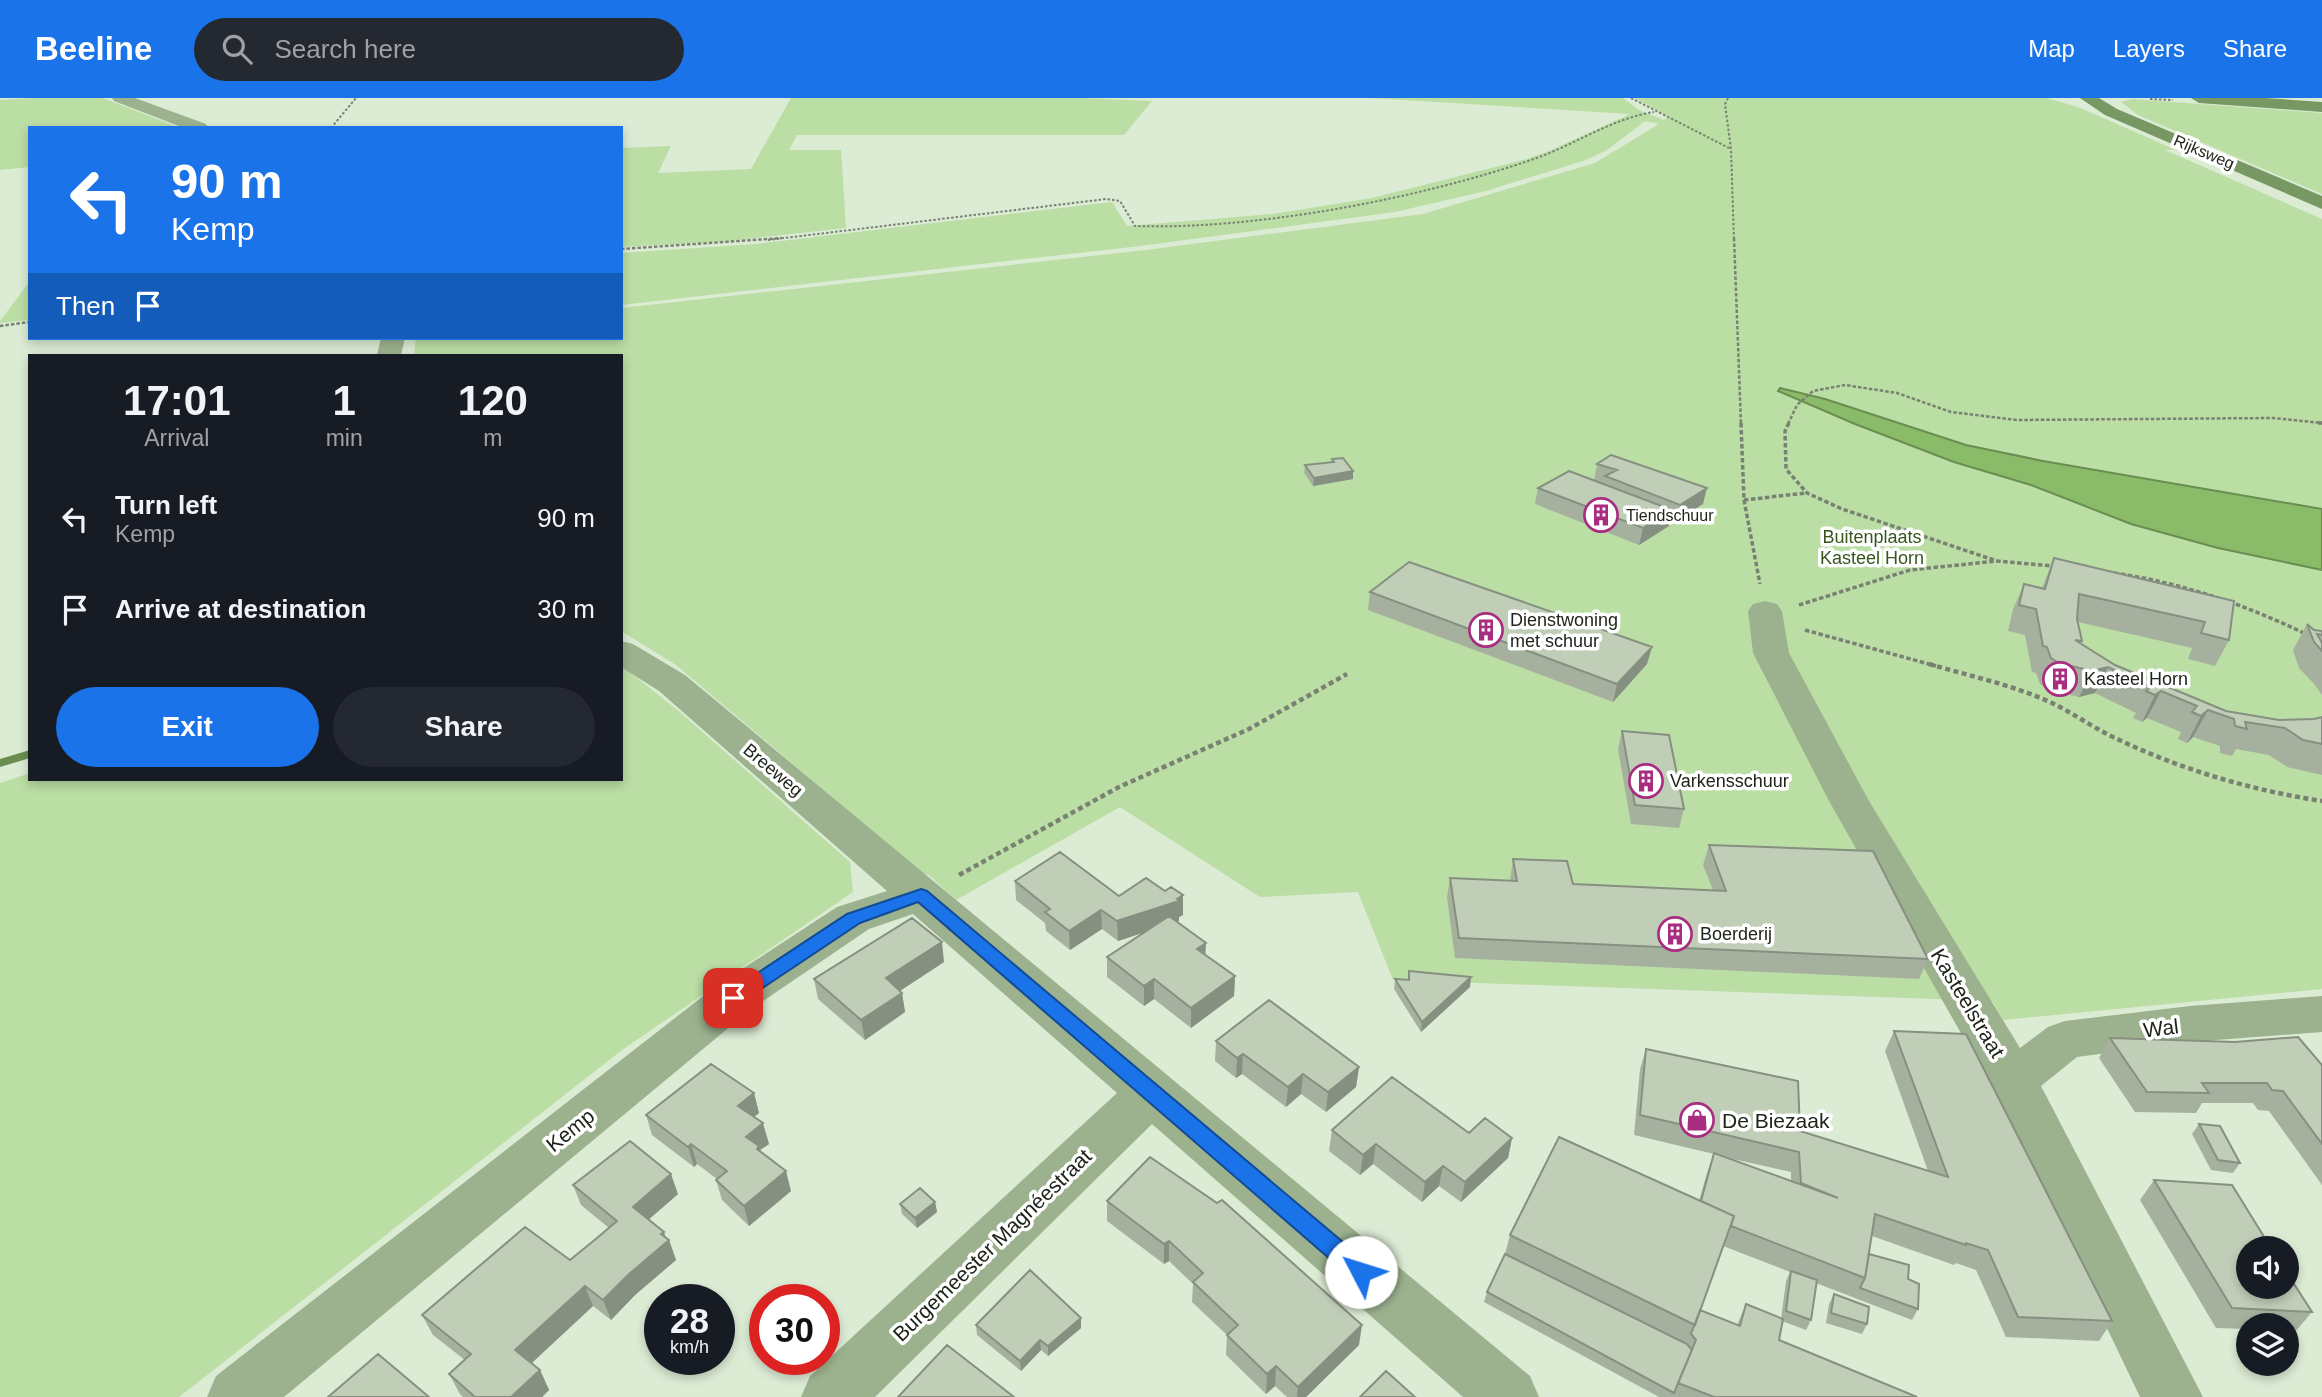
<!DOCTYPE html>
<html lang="en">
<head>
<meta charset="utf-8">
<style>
  :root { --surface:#171b24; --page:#242831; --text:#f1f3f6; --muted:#9ea1a6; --accent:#1a73e8 }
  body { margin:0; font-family:Helvetica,sans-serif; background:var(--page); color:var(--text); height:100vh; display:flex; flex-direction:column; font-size:26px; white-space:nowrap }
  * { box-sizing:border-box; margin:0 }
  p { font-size:23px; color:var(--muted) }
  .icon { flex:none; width:38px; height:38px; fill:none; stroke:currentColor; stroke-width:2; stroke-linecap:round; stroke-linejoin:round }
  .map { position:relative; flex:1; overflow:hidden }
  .sheet { position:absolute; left:28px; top:256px; width:595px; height:427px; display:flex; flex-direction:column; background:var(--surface); border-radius:0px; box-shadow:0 4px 10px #0003 }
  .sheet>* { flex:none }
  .guide { position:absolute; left:28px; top:28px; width:595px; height:214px; border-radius:0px; box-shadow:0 4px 10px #0003; background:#1a73e8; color:#fff; overflow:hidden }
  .controls { position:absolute; left:2236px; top:1138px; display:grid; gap:14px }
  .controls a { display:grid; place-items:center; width:63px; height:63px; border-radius:50%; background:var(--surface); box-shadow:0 4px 10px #0003; font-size:35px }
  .speed { position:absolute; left:644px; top:1186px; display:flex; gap:14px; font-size:35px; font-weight:700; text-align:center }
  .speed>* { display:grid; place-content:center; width:91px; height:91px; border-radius:50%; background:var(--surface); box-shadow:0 4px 10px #0003; line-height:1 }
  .speed small { font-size:18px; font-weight:400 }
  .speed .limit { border:10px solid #d22; background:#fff; color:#111 }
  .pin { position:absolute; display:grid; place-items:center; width:60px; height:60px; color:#fff; margin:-30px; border-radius:14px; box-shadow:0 4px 10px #0006 }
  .me { position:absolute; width:77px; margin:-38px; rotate:310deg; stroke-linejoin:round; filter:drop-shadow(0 0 5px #0008) }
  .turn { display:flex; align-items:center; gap:24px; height:147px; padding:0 28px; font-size:32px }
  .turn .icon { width:91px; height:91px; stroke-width:2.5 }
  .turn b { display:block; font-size:49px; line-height:60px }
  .then { display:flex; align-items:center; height:66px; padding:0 28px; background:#0003; gap:14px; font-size:26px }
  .eta { display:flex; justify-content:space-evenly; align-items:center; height:119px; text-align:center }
  .eta b { font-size:42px; font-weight:800; line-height:49px }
  .action { display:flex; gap:14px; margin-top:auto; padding:14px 28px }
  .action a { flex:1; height:80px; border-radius:42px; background:var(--accent); color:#fff; font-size:28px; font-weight:800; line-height:80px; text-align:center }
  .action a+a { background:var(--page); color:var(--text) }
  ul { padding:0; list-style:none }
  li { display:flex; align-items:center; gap:21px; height:91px; padding:0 28px }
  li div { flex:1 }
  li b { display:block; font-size:26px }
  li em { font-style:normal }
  header { display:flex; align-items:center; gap:42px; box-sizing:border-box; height:98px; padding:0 35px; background:var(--accent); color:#fff }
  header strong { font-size:33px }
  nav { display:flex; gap:38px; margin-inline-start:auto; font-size:24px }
  .search { width:490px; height:63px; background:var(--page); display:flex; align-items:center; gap:18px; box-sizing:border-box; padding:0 24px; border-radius:38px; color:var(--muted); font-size:26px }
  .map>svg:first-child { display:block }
</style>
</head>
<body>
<header>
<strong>Beeline</strong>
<div class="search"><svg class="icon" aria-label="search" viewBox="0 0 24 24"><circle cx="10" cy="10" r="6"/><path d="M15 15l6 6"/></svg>Search here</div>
<nav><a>Map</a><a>Layers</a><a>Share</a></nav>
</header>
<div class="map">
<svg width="2322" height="1299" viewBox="0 0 2322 1299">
  <rect width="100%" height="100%" fill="#dcebd4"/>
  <path fill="#bbdea4" d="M33 0H103L180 30H30V69L0 72V2Z
    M791 0H1083L1152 3 1124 37H797L789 52H841L846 130 728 143 621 149V50L671 48 658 75 751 71Z
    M1371 0H1623L1639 12 1664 22 1669 19 1635 0H2047L2078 9 2176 52H2165L2322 121V891L2003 922 1992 903 1393 882 1358 794 1260 799 1120 709 956 802 928 776 924 777 676 567 621 533V257H414L416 240H621V210L1146 152 1423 116 1595 65 1659 26 1645 23 1607 52 1586 62 1486 93 1395 114 1140 148 621 207V155L756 146 1112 104 1127 128 1273 116 1372 100 1523 62 1549 53 1630 16Z
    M2132 1 2322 15V96L2138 17 2121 4Z
    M30 183V222L0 225V223Z
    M621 567 681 615 850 764 853 794 622 952 179 1299H0V685L30 675V681H621Z"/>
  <path fill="#8abb68" stroke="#6a8e51" stroke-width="2" d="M1780 290 1825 301 1966 347 2043 363 2322 411V472L2218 450 2131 426 2031 387 1954 364 1855 326 1778 293Z"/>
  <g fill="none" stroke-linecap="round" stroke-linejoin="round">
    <path fill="#6a8e51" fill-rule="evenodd" d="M30 652V660L0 669V661Z"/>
    <path stroke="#788172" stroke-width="2" stroke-dasharray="2.5 2" stroke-linecap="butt" d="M1631 0 1731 51
      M1728 0 1725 6 1731 51 1734 142
      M2150 1 2173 2
      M331 30 356 0
      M768 142 1106 101 1120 103 1135 128C1255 132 1417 101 1531 62 1573 48 1610 21 1654 14"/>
    <path stroke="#788172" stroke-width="2.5" stroke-dasharray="3.5 2" stroke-linecap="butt" d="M1734 140 1741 326
      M621 151 782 140
      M0 228 30 224
      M1788 326 1797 307 1813 293 1845 287 1897 295 1951 314 2017 322 2273 320 2322 325"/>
    <path stroke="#788172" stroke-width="3.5" stroke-dasharray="4.5 2.5" stroke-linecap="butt" d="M1741 325 1744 402 1760 486
      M1789 325 1785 333 1786 371 1807 395 1842 411 1997 463
      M2318 325H2322
      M1744 402 1806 395
      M2114 475C2183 485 2246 507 2308 537
      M1799 507 1910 472 1997 463 2053 468
      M1805 532 1936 568"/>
    <path stroke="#788172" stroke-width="4.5" stroke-dasharray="5 3.5" stroke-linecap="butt" d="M1929 566C1970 578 2013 587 2052 605 2073 615 2092 629 2113 639 2179 671 2250 692 2322 703
      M959 777 1119 689 1249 631 1347 576"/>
    <path fill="#9cb28e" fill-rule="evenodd" d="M112 0H135L206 26 208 30H184L114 3Z
      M381 240H405L401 257H377Z
      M1765 503 1777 506 1782 513 1789 555 1869 703 2020 950 2048 929 2065 923 2190 908 2322 898V934L2190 944 2077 959 2041 988 2203 1299H2140L1991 988 1829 703 1753 555 1748 513 1753 506Z
      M621 543 633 546 685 577 1530 1278 1539 1299H1463L1152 1026 875 1299H801L810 1278 1117 995 913 816 869 831 750 912 284 1299H207L216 1278 716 888 837 809 887 793 659 593 621 569Z"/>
    <path fill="#789863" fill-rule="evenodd" d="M2080 0H2099L2117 11 2322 98V111L2105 17Z
      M2191 0H2265L2322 4V14L2199 5Z"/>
  </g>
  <path fill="#a5b19e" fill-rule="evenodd" d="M1611 357 1703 406 1676 423 1670 421 1669 428 1639 447 1535 406 1538 390 1594 382 1597 366Z
    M1332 361 1353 381 1313 388 1304 375 1305 367 1332 364Z
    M2054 460 2234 503 2229 542 2215 568 2188 561 2192 550 2078 524 2082 543 2081 545 2115 567 2226 613 2279 622 2314 621 2322 619V677L2287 669 2269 657 2236 651 2232 658 2220 655V648L2193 639 2187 645 2178 641 2181 634 2147 620 2142 624 2133 620 2136 615 2095 595 2079 599 2047 591 2040 586 2036 575 2032 574 2025 537 2008 533 2013 511 2024 486 2042 490Z
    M1370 494 1647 566 1613 604 1368 512Z
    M2307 526 2314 532 2322 533V597L2315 587 2299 570 2293 552Z
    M1622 633 1684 711 1679 730 1631 726 1618 651Z
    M1709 747 1928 861 1919 881 1455 860 1447 799 1450 780 1510 783 1513 761 1573 786 1713 792 1703 767Z
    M1015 783 1119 798 1165 793 1183 797V817L1179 819V823H1177L1206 857 1235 878 1234 898 1191 930 1154 901 1144 908 1107 879V859L1144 834 1118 843 1102 831 1070 852 1046 833 1045 825 1016 802Z
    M944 864 900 893 902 895 905 914 865 942 818 901 814 881Z
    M1409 873 1470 889 1421 934 1394 891 1395 881 1408 882Z
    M1894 933 2112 1223 2099 1243 2006 1239 1976 1172 1956 1165 1954 1167 1872 1138 1869 1156 1908 1181 1918 1211 1912 1222 1816 1185 1811 1222 1806 1232 1782 1223 1779 1242 1917 1299H1659L1484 1204 1487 1194 1505 1156 1510 1137 1699 1103 1707 1075 1714 1056 1634 1037 1640 971 1646 951 1800 1033 1928 1073 1885 953ZM1724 1059 1791 1074V1083ZM1723 1148 1790 1174 1786 1183 1781 1221 1746 1206 1737 1227 1700 1212Z
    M2110 940 2322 967V1087L2269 1013 2258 1012 2253 1005H2202L2196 1015 2135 1014 2099 960Z
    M1216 943 1359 969 1356 989 1326 1014 1301 996 1286 1009 1242 976 1236 980 1215 963Z
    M754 995 759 1015 754 1019 769 1046 760 1052 761 1053 791 1093 749 1128 722 1102 716 1082 717 1081 697 1066 694 1069 652 1037 646 1017Z
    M2199 1026 2240 1065 2233 1075 2211 1072 2192 1036Z
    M1332 1032 1469 1035 1512 1040 1508 1060 1461 1104 1439 1088 1422 1104 1373 1066 1360 1077 1329 1053Z
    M2154 1082 2312 1214 2295 1234 2287 1233V1227H2249V1231L2216 1230 2140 1102Z
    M573 1087 678 1096 648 1122 665 1139 669 1142 676 1162 635 1197 611 1222 593 1208 532 1265 540 1272 549 1292 542 1299H463L460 1296 449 1276 465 1262 433 1237 422 1217 570 1162 609 1130 581 1107Z
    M1107 1103 1359 1247 1306 1299H1287L1275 1288 1266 1296 1226 1257 1227 1237 1192 1204 1193 1186 1169 1163 1164 1166 1107 1123Z
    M935 1104 937 1114 917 1130 902 1116 900 1106Z
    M1834 1196 1867 1226 1862 1236 1826 1225 1829 1206Z
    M1081 1220V1230L1048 1258 1041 1252 1021 1273 977 1237 976 1227Z"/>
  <path fill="#869081" d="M1353 373V381L1313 388 1314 380Z
    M1707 390 1703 406 1676 423 1680 407Z
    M1672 412 1669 428 1639 447 1643 430Z
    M1652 549 1647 566 1613 604 1617 586Z
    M2108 569 2095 595 2079 599 2092 573Z
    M2161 593 2147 620 2142 624 2155 597Z
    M2208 612 2193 639 2187 645 2201 618Z
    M1183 797V817L1179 819V823L1118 843 1117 823 1177 801Z
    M1101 812 1102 831 1070 852 1069 833Z
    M942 844 944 864 889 900 886 880Z
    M1206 845 1205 864 1197 851Z
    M1235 878 1234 898 1191 930V910Z
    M1471 879 1470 889 1421 934 1422 924Z
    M1154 881V901L1144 908V888Z
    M902 895 905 914 865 942 861 922Z
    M1243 956 1242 976 1236 980 1237 960Z
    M1359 969 1356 989 1326 1014 1328 994Z
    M1303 976 1301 996 1286 1009 1288 989Z
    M754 995 759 1015 743 1028 738 1008Z
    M763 1025 769 1046 760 1052 765 1068 746 1039Z
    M1512 1040 1508 1060 1461 1104 1465 1084Z
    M691 1046 697 1066 694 1069 688 1049Z
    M1376 1046 1373 1066 1360 1077 1363 1057Z
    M1443 1068 1439 1088 1422 1104 1425 1084Z
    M786 1073 791 1093 749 1128 744 1108Z
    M671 1076 678 1096 640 1129 633 1109Z
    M935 1104 937 1114 917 1130 915 1120Z
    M664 1134 667 1144 669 1142 676 1162 635 1197 611 1222 603 1202Z
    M1169 1143V1163L1164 1166V1146Z
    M585 1188 593 1208 525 1271 515 1252Z
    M1081 1220V1230L1048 1258V1248Z
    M1362 1227 1359 1247 1306 1299H1297L1298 1289Z
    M1040 1242 1041 1252 1021 1273 1020 1263Z
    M1276 1268 1275 1288 1266 1296 1267 1276Z
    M540 1272 549 1292 542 1299H511Z"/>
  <path fill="#c0ceb8" stroke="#869081" stroke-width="2" d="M1611 357 1707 390 1680 407 1605 378 1617 372 1597 366Z
    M1343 360 1353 373 1314 380 1305 367 1334 364 1332 361Z
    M1569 373 1672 412 1643 430 1538 390Z
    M2054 460 2234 503 2229 542 2201 535 2205 524 2079 496 2077 521 2082 543 2075 542 2115 567 2226 613 2279 622 2314 621 2322 619V646L2303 642 2285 630 2245 624 2247 631 2235 628 2234 621 2208 612 2201 618 2192 614 2197 608 2161 593 2155 597 2146 593 2151 589 2108 569 2092 573 2059 565 2051 560 2047 549 2043 548 2036 511 2019 507 2024 486 2045 491Z
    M1409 464 1652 549 1617 586 1370 494Z
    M2307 526 2314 532 2322 533V537L2317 536 2322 545V553L2314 544Z
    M1622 633 1669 637 1684 711 1635 707Z
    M1709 747 1873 753 1928 861 1459 840 1450 780 1517 783 1513 761 1567 763 1573 786 1726 793Z
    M1060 754 1119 798 1146 780 1165 793 1171 789 1183 797 1177 801 1179 803 1117 823 1101 812 1069 833 1045 814 1050 811 1015 783Z
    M1169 818 1206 845 1197 851 1235 878 1191 910 1154 881 1144 888 1107 859Z
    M912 820 942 844 886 880 902 895 861 922 814 881Z
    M1409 873 1471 879 1422 924 1395 881 1409 882Z
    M1269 902 1359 969 1328 994 1303 976 1288 989 1243 956 1237 960 1216 943Z
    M1894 933 1966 936 2112 1223 2018 1219 1988 1152 1966 1145V1147L1875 1116 1865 1180 1731 1128 1734 1118 1701 1103 1714 1055 1838 1100 1801 1085 1799 1054 1640 1017 1646 951 1798 983 1800 1033 1948 1079Z
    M2298 939 2322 967V1046L2283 993 2272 992 2267 985H2202L2209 995 2147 994 2110 940 2235 944Z
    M711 966 754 995 738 1008 763 1025 746 1039 759 1048 757 1051 786 1073 744 1108 716 1082 727 1073 691 1046 688 1049 646 1017Z
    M1392 979 1469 1035 1485 1020 1512 1040 1465 1084 1443 1068 1425 1084 1376 1046 1363 1057 1332 1032Z
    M2199 1026 2220 1028 2240 1065 2218 1062Z
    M1559 1039 1734 1118 1695 1227 1510 1137Z
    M630 1043 671 1076 633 1109 664 1134 661 1136 669 1142 628 1177 603 1202 585 1188 515 1252 540 1272 511 1299H475L449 1276 471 1256 422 1217 525 1129 570 1162 597 1140 617 1123 573 1087Z
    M1150 1059 1217 1105 1222 1102 1362 1227 1298 1289 1276 1268 1267 1276 1227 1237 1238 1227 1193 1184 1203 1175 1169 1143 1164 1146 1107 1103Z
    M2154 1082 2232 1087 2271 1150H2249V1188H2287V1175L2312 1214 2232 1210Z
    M920 1090 935 1104 915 1120 900 1106Z
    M1505 1156 1687 1246 1692 1252 1674 1295 1487 1194Z
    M1869 1156 1909 1167 1908 1181 1919 1186 1918 1211 1860 1190 1865 1180Z
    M1030 1172 1081 1220 1048 1248 1040 1242 1020 1263 976 1227Z
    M1791 1173 1817 1182 1811 1222 1786 1213Z
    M1834 1196 1869 1209 1867 1226 1831 1215Z
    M1746 1206 1783 1221 1779 1242 1917 1299H1714L1678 1285 1696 1242 1691 1236 1700 1212 1740 1228Z
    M947 1247 1014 1299H898Z
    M378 1256 429 1299H328Z
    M1386 1273 1415 1299H1360Z"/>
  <path fill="#1a73e8" stroke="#114b97" stroke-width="2" d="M921 791 927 793 1369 1166 1373 1174 1369 1181 1361 1184 1353 1181 918 804 860 825 740 905 733 907 727 905 724 900 727 895 847 816Z"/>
  <defs>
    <g id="building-ring" transform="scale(1.75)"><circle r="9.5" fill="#fff" stroke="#a82c80" stroke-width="1.5"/><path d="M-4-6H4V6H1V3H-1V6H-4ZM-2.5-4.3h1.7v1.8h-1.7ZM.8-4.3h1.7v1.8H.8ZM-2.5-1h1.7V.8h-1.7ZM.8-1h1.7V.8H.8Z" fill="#a82c80"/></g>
    <g id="shop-ring" transform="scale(1.75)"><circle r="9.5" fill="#fff" stroke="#a82c80" stroke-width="1.5"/><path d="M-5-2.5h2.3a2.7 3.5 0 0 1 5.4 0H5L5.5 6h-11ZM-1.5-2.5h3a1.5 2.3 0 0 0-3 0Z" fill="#a82c80"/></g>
  </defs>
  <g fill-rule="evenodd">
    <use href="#building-ring" x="1601" y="417"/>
    <use href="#building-ring" x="1486" y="532"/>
    <use href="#building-ring" x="2060" y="581"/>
    <use href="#building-ring" x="1646" y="683"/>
    <use href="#building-ring" x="1675" y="836"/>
    <use href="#shop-ring" x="1697" y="1022"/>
  </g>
  <g text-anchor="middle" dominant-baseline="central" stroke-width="7" stroke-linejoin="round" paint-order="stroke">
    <g font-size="16" fill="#20251c" stroke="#fff">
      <text transform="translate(2204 54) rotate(23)">Rijksweg</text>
    </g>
    <g font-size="16" fill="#20251c" stroke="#fff" text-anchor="start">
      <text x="1626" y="417">Tiendschuur</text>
    </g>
    <g font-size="18" fill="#36561d" stroke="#fff">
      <text x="1872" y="439">Buitenplaats<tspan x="1872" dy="21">Kasteel Horn</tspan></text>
    </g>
    <g font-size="18" fill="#20251c" stroke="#fff" text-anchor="start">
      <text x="1510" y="522">Dienstwoning<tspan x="1510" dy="21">met schuur</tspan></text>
      <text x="2084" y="581">Kasteel Horn</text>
      <text x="1670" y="683">Varkensschuur</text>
      <text x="1700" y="836">Boerderij</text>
    </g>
    <g font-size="18" fill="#20251c" stroke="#fff">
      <text transform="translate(773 672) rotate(40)">Breeweg</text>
    </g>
    <g font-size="21" fill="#20251c" stroke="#fff">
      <text transform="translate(1968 905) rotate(59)">Kasteelstraat</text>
      <text transform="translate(2161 930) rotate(-7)">Wal</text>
      <text transform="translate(570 1032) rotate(-39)">Kemp</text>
      <text transform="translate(992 1147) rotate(-44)">Burgemeester Magnéestraat</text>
    </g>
    <g font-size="21" fill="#20251c" stroke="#fff" text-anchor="start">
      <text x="1722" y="1022">De Biezaak</text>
    </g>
  </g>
</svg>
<div class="controls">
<a><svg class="icon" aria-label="sound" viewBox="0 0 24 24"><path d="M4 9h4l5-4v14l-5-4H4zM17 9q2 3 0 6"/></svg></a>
<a><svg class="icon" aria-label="layers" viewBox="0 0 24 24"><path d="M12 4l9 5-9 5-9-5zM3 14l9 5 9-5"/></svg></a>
</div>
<div class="speed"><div>28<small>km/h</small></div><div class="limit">30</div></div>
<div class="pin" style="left:733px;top:900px;background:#d93025"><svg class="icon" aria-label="arrive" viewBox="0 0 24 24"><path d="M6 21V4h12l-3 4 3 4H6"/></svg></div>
<svg class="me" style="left:1361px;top:1174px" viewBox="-20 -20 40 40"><circle r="19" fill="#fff"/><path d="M0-13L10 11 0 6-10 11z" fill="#1a73e8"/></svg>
<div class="guide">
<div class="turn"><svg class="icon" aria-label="left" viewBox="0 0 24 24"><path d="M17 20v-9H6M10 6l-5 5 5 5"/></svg><div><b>90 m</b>Kemp</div></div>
<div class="then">Then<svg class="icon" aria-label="arrive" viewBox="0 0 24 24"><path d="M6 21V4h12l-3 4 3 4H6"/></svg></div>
</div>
<section class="sheet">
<div class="eta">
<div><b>17:01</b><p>Arrival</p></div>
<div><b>1</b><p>min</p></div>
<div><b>120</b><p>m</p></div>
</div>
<ul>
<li><svg class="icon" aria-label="left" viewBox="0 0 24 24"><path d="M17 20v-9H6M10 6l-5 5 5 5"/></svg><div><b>Turn left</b><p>Kemp</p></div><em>90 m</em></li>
<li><svg class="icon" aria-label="arrive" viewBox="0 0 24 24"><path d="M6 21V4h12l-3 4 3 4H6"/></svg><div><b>Arrive at destination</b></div><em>30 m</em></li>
</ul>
<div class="action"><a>Exit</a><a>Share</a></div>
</section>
</div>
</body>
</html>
